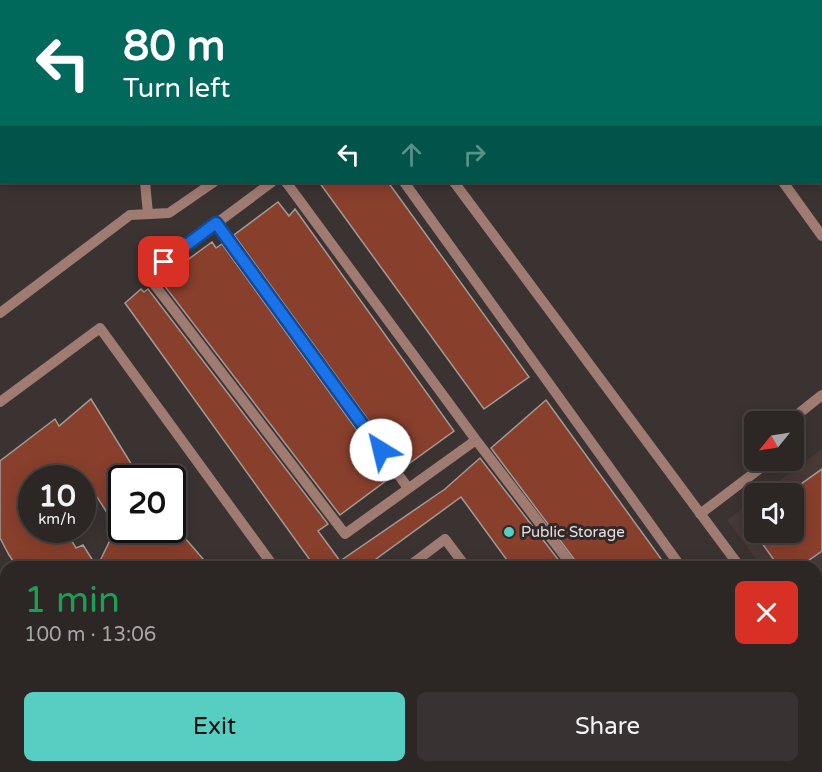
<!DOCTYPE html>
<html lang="en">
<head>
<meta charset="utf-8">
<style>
  :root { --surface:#2c2625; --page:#383232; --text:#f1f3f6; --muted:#a6a5a7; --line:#484342; --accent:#57cec2 }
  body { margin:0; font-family:"Varela Round",sans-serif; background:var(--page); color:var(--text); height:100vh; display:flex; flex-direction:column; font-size:22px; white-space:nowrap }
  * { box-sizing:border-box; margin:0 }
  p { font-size:20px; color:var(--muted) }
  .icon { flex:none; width:33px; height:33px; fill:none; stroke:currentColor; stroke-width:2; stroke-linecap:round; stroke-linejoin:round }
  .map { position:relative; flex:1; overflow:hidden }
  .details { position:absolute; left:0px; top:561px; width:822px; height:212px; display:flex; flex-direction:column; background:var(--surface); border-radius:18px 18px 0 0; box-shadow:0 3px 15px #0003,0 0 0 2px var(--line) }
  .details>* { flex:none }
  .banner { position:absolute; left:0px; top:0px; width:822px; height:183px; box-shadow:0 3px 15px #0003,0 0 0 2px var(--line); background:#00695c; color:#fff; overflow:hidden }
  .needle { width:39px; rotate:240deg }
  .fabs { position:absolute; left:744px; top:411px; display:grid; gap:12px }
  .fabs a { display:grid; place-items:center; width:60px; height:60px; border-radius:9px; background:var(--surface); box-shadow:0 3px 15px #0003,0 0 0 2px var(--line); font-size:30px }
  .speed { position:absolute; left:18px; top:465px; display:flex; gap:12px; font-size:30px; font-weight:700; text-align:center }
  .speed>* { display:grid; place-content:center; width:78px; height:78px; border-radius:50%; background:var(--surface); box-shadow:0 3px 15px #0003,0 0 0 2px var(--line); line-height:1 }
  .speed small { font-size:15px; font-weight:400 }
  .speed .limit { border:3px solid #111; border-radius:9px; background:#fff; color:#111 }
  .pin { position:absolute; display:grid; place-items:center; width:51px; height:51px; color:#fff; margin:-26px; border-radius:12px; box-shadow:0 3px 9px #0006 }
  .me { position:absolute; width:66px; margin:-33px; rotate:324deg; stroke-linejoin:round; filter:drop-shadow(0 0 4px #0008) }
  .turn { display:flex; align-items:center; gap:21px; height:126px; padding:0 24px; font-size:27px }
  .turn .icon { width:78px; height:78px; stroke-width:2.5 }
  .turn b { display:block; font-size:42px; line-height:51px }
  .lanes { display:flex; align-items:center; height:57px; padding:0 24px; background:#0003; justify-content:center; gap:30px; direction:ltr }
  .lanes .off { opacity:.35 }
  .round { display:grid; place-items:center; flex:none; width:63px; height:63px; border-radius:9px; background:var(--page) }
  .headline { display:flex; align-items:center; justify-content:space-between; height:102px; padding:0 24px }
  h1 { font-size:36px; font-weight:600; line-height:45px; color:#1e9e55 }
  .action { display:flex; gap:12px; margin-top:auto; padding:12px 24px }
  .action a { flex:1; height:69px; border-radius:9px; background:var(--accent); color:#111; font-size:24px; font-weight:600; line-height:69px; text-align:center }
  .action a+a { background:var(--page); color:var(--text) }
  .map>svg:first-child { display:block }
</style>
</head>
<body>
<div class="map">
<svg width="822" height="772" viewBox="0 0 822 772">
  <rect width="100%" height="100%" fill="#3a3331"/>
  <path fill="#483a36" d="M822 449V647L816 639V567H762L727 520 754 500V532H794V494L763 493Z"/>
  <path fill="#883f2c" stroke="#a39a98" stroke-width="1.5" d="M319 182H388L529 377 484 409Z
    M278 202 289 216 295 209 454 431 403 468 234 235Z
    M212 242 216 248 222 244 391 477 340 515 160 280Z
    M141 289 144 292 148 289 328 524 318 531 340 561 445 489 480 458 564 567H512L461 497 365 567H315L125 303Z
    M91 399 140 478H122V530H171L172 532V523L210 567H97L115 530H118L85 478H32V530H65L76 548 83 545 97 567H17L9 555 0 538V461L55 419 59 426Z
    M546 400 667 567H580L491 448Z
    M822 469V551L799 567H779L754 532H794V489Z"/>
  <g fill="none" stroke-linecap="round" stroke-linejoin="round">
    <path stroke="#9f7b71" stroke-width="10" d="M12 0 13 2
      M652 0 653 2
      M741 0 742 2
      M205 2 207 0
      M420 2V0
      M788 2 790 0
      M145 182 148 214
      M272 182 147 275 345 534 476 440 573 567
      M286 182 476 440
      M404 182 681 567
      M454 182 740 567
      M783 182 822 236
      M216 223 408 488
      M0 313 130 215 169 213 214 182
      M0 402 100 328 274 567
      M788 422 822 395
      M700 514 762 467 763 460
      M408 567 445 539 466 567
      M816 604 822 600
      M0 617 6 625
      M816 670 822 678
      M118 766 123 772
      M252 766 256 772
      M604 766 607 772
      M744 766 750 772
      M166 772 174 766"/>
  </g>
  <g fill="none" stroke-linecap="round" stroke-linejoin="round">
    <g stroke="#114b97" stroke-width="15">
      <path id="route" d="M164 262 216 223 381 450"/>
    </g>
    <use href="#route" stroke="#1a73e8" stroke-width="10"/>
  </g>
  <circle fill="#57cec2" stroke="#302927" stroke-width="2" cx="509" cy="532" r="6"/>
  <g text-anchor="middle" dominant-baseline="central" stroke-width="6" stroke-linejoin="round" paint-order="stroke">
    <g font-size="15" fill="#e6e1e0" stroke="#302927" text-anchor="start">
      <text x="521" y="532">Public Storage</text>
    </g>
  </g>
</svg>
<div class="fabs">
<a><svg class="needle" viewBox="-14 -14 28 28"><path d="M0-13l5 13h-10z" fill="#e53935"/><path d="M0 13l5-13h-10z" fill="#a6a5a7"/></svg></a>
<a><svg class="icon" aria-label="sound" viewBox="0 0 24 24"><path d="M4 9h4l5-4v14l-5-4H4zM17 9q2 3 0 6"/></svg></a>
</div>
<div class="speed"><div>10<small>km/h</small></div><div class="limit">20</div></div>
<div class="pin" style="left:164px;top:262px;background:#d93025"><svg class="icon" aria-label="arrive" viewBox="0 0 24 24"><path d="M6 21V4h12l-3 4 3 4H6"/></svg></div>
<svg class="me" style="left:381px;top:450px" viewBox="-20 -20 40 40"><circle r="19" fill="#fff"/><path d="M0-13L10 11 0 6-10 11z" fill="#1a73e8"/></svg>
<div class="banner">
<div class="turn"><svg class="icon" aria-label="left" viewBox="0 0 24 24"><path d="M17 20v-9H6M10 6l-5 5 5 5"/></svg><div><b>80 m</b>Turn left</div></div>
<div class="lanes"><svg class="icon" aria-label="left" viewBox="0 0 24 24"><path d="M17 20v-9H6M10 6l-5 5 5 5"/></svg><svg class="icon off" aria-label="ahead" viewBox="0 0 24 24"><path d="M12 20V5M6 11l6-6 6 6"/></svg><svg class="icon off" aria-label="right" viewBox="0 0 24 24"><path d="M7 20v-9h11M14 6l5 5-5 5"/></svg></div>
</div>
<section class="details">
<div class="headline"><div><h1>1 min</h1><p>100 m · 13:06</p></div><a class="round" style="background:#d93025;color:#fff"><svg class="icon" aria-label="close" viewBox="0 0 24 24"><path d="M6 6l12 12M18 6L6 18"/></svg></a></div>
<div class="action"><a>Exit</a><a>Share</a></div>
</section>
</div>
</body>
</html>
